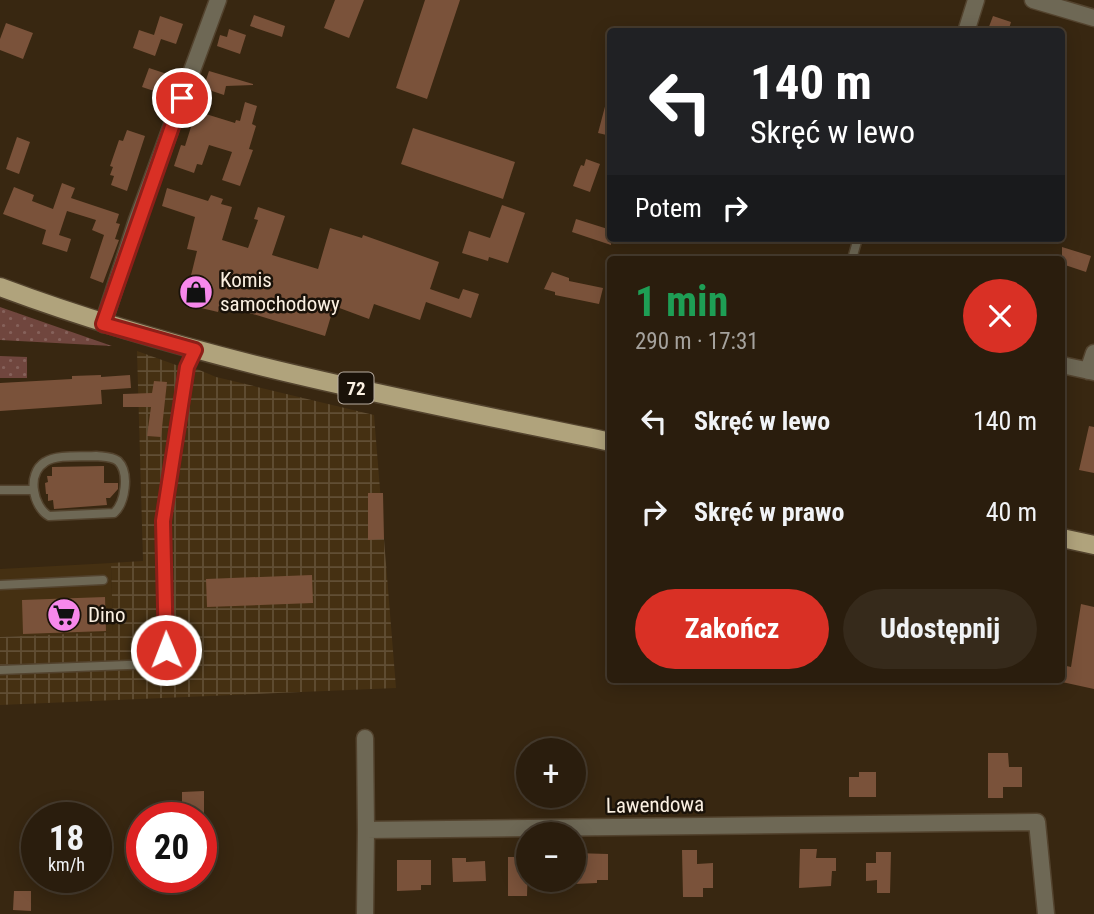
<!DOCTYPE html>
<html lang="pl">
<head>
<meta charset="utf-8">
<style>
  :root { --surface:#2a1d0d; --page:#362a1b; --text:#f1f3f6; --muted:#a5a29d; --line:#463b2e; --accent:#d93025 }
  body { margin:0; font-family:"Roboto Condensed",sans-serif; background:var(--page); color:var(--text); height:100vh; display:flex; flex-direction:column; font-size:26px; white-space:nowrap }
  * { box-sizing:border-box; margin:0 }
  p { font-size:23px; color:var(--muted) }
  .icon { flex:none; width:38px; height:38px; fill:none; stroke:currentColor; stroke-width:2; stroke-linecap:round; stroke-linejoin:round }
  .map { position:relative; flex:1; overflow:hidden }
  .details { position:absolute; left:607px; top:256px; width:458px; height:427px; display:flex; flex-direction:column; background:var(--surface); border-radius:7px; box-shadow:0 4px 18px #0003,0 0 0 2px var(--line) }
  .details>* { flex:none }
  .banner { position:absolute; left:607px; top:28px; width:458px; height:214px; border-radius:7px; box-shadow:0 4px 18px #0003,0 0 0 2px var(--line); background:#202124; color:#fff; overflow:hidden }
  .buttons { position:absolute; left:516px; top:738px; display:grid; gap:14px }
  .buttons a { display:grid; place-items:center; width:70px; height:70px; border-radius:50%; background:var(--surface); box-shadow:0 4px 18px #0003,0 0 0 2px var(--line); font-size:35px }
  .speed { position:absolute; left:21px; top:802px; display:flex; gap:14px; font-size:35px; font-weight:700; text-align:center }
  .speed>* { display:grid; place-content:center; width:91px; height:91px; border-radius:50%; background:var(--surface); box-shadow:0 4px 18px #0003,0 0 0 2px var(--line); line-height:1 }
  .speed small { font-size:18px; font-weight:400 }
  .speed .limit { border:10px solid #d22; background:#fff; color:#111 }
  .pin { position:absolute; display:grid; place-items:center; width:60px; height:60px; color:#fff; margin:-30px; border:4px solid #fff; border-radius:50%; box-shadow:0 2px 7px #0007 }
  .me { position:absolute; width:77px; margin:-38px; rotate:359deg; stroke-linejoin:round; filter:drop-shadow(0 0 5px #0008) }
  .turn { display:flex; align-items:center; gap:24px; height:147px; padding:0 28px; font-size:32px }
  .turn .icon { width:91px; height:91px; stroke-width:2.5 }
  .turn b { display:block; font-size:49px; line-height:60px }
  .then { display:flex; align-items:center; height:66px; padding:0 28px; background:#0003; gap:14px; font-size:26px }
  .round { display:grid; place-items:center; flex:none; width:74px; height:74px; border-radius:37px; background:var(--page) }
  .headline { display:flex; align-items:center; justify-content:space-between; height:119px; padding:0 28px }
  h1 { font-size:42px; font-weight:700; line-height:52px; color:#1e9e55 }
  .primary-button { display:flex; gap:14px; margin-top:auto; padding:14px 28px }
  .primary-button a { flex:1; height:80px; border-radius:42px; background:var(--accent); color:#fff; font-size:28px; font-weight:700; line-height:80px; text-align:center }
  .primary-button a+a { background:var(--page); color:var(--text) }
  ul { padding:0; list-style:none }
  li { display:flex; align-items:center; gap:21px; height:91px; padding:0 28px }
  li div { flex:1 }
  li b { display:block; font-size:26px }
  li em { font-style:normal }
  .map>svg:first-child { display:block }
</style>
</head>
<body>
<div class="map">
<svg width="1094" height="914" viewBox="0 0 1094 914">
  <defs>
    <pattern id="industrial-grid" width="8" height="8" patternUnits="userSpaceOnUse" patternTransform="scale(1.75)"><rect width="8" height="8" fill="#453012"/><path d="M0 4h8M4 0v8" fill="none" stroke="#614e34"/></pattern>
    <pattern id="green-dots" width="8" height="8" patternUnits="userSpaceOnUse" patternTransform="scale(1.75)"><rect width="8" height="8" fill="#70463e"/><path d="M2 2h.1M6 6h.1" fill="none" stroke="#85615a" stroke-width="1.8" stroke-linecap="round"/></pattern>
  </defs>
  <rect width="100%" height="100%" fill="#382711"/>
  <path fill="#453012" d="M111 563 113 632 0 637V569Z"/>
  <path fill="url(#industrial-grid)" d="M137 351 176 365 197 369 216 377 374 415 396 688 0 705V637L113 632 111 563 143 561Z"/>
  <path fill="url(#green-dots)" d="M0 307 112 346 0 340Z
    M0 356 27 357V378H0Z"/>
  <path fill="#7a523a" d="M335 0H364L349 38 324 28Z
    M425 0H460L427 99 396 88Z
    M254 15 285 26 282 37 250 26Z
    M160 16 183 24 176 44 161 39 155 56 133 48 139 30 154 35Z
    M993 16 1011 22 1008 32H987Z
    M6 23 33 33 23 59 0 50V39Z
    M229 29 246 35 240 54 217 46 220 35 227 37Z
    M149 68 167 74 160 93 142 87Z
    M209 71 253 84V85L226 86 224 95 209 90 210 87 205 83Z
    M607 99 611 100V136L598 133Z
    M245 102 257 106 252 124 256 126 249 149 253 150 240 186 222 180 232 152 209 145 202 165 197 164 194 173 174 166 181 145 185 146 196 111 235 123 236 120 240 121Z
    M413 128 515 162 503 199 401 164Z
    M127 130 145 136 127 191 111 185 114 176 110 175 113 167 110 166 119 140 123 141Z
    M17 137 30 142 19 174 6 169Z
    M586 159 600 164 590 192 573 186 578 172 581 165 584 166Z
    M62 183 75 188 71 198 119 214 116 223 120 224 115 239 119 240 103 283 90 278 104 235 92 230 96 220 67 211 59 235 71 239 67 252 42 244 46 230 3 214 14 187 34 195 32 201 53 209Z
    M167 188 208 201 211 195 223 199 221 204 232 207 222 240 248 248 258 220 254 219 258 207 285 216 272 255 318 269 330 228 362 238 363 235 439 262 430 289 459 299 463 289 479 294 471 318 426 302 420 320 374 304 369 319 334 306 325 336 220 304 218 312 184 304 197 251 187 249 195 217 162 206Z
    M502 205 525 213 508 263 489 257 488 261 462 253 469 231 490 238Z
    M576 219 611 230V245L572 232Z
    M1062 247 1091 256 1086 272 1062 264Z
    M552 272 569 278V281L603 288 599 304 555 295V292L544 289Z
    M101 375V377L130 375 131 388 101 390 102 404 0 411V383L72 379V376Z
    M154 381 167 382 161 437 147 436 151 407H123V394L152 393Z
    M1089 426 1094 427V473L1079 470Z
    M104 466V483H118V489L110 498H106L107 505 54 509 53 500 48 501V494H46L45 483 48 482 47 476H52V467Z
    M368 493H383L384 539 368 540Z
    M312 575 313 603 207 607 206 579Z
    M105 597 106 631 23 634 22 600Z
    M1081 604 1094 607V689L1062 682V665L1071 667Z
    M988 753H1008L1009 767H1022V787H1003V798H988Z
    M859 772H876V797H849V777H859Z
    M204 791V819L173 817V805H182V792Z
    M800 849H817L816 858H836V871H832L831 886 799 888Z
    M682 850H697V864L713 863V888H703V897H683Z
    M876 852H891L890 893H877V880L866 881V863H876Z
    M574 853 608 854V880H597V883L574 884Z
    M508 857H522V863L528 864 527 896H508Z
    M452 858H466V862L485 861 486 881 453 882Z
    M397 860H431V885H421V890L397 891Z
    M14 891H31V911L13 910Z"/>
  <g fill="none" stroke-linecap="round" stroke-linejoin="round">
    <g stroke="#53432e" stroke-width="11">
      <path id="lane" d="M852 259 858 238
        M96 456C104 457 111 456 118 461 130 473 125 503 114 513L49 516C33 507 26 474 45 462 57 454 82 457 96 456Z
        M0 490H34
        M0 585 103 580
        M0 670 153 664 162 659 166 650 163 521 187 367 195 350"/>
    </g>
    <g stroke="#53432e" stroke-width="19">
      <path id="street" d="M1033 0 1094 18
        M966 32 976 0
        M103 324 137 220 218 0
        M1062 365 1094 372
        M1088 371 1094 353
        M365 738 366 830
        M365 914 366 830 1037 822 1046 914"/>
    </g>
    <g stroke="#53432e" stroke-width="21">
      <path id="primary" d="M0 287C197 361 405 399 611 442
        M1062 538 1094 545"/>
    </g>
    <use href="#lane" stroke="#6e6855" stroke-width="8"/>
    <use href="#street" stroke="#6e6855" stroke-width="16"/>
    <use href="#primary" stroke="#b0a37c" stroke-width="18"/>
  </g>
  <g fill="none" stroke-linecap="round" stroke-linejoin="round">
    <g stroke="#8d1f18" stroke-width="18">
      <path id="route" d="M166 650 163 521 187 367 195 350 103 324 182 98"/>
    </g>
    <use href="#route" stroke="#d93025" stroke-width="12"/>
  </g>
  <defs>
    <g id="shop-disc" transform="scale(1.75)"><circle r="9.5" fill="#f788eb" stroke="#1a1209"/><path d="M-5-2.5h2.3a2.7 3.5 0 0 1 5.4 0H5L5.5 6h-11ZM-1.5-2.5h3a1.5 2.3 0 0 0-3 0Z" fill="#111"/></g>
    <g id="supermarket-disc" transform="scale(1.75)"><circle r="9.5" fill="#f788eb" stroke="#1a1209"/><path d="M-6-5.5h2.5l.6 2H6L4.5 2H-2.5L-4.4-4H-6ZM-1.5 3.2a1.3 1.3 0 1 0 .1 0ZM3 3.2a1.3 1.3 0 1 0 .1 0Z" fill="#111"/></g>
  </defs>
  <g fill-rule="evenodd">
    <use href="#shop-disc" x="196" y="292"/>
    <use href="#supermarket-disc" x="64" y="615"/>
  </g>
  <g text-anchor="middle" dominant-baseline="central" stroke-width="5" stroke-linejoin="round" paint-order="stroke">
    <rect fill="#1a1209" stroke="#b8ada1" stroke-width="2" x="338.5" y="372.5" width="35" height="31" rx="5"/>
    <g font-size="19" font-weight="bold" fill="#fbf0e2">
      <text x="356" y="388">72</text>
    </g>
    <g font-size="21" fill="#fbf0e2" stroke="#1a1209" text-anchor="start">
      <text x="220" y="280">Komis<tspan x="220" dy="24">samochodowy</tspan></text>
      <text x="88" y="615">Dino</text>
    </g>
    <g font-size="21" fill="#fbf0e2" stroke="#1a1209">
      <text transform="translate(655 805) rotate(-1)">Lawendowa</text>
    </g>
  </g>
</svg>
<div class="buttons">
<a>+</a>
<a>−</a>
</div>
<div class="speed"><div>18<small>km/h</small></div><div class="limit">20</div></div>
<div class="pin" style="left:182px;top:98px;background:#d93025"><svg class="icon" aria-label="arrive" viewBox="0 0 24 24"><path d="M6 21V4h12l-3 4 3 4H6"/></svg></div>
<svg class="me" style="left:166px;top:650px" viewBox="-20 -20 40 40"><circle r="17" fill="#d93025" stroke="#fff" stroke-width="3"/><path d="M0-11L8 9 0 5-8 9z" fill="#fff"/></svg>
<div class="banner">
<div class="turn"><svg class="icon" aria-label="left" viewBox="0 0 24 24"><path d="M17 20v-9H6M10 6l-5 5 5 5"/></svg><div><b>140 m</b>Skręć w lewo</div></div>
<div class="then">Potem<svg class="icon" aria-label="right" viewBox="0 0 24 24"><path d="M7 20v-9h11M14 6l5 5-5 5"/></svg></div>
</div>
<section class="details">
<div class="headline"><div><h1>1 min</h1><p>290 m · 17:31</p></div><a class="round" style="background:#d93025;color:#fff"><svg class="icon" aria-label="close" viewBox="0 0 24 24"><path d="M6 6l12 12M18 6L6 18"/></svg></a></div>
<ul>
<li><svg class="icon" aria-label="left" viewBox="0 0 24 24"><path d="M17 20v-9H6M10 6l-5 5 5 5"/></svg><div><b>Skręć w lewo</b></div><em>140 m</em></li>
<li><svg class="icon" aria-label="right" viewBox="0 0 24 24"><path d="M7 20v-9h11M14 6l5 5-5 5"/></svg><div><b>Skręć w prawo</b></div><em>40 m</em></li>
</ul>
<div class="primary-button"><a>Zakończ</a><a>Udostępnij</a></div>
</section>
</div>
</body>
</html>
